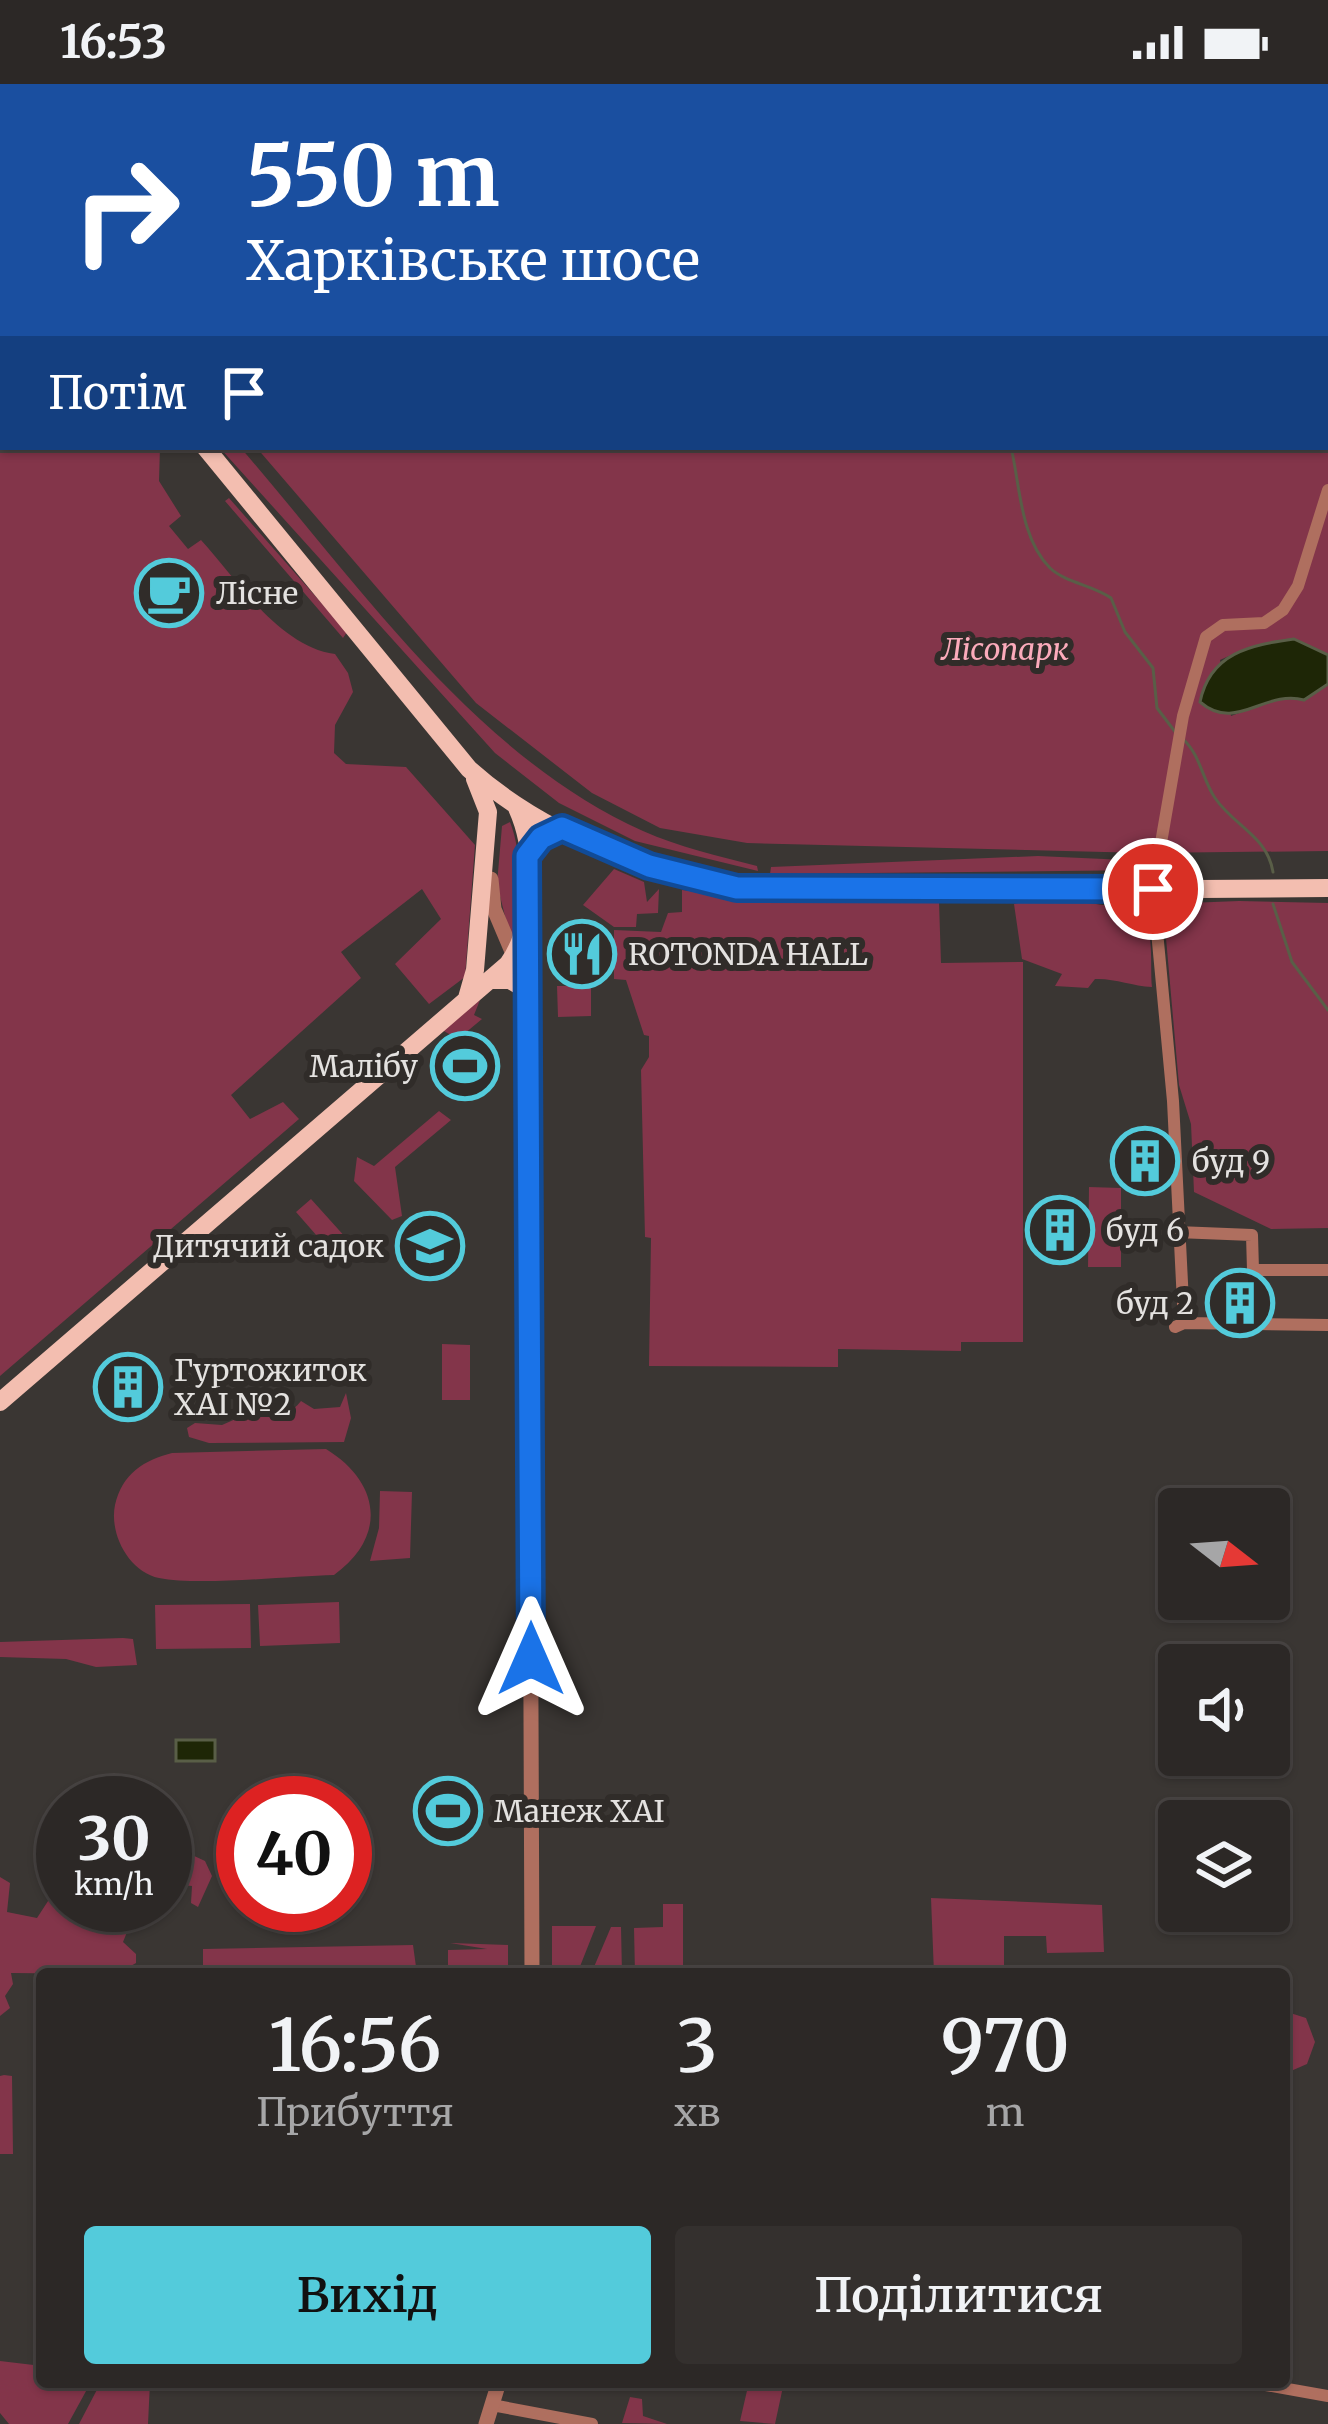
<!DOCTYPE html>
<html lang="uk">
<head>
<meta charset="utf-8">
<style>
  :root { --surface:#2c2826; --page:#34302e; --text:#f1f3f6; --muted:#a6a6a7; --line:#484443; --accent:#53cbdb }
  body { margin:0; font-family:Merriweather,serif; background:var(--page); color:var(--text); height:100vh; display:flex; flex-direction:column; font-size:45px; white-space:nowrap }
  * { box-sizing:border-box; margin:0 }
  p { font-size:39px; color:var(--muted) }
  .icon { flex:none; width:66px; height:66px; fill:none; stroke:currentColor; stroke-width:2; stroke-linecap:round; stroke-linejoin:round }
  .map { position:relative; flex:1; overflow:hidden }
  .drawer { position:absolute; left:36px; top:1884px; width:1254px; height:420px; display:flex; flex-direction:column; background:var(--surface); border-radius:12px; box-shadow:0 3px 9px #0004,0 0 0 3px var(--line) }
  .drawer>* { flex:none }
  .banner { position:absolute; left:0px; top:0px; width:1329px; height:366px; box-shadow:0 3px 9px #0004,0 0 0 3px var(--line); background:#1a4fa0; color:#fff; overflow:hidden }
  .needle { width:78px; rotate:107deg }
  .buttons { position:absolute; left:1158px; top:1404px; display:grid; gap:24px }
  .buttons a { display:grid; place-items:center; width:132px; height:132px; border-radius:12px; background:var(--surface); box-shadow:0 3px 9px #0004,0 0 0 3px var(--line); font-size:60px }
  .speed { position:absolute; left:36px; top:1692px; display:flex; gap:24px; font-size:60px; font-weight:700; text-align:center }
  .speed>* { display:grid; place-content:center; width:156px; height:156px; border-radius:50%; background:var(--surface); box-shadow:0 3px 9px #0004,0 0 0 3px var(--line); line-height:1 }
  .speed small { font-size:30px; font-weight:400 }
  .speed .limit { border:18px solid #d22; background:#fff; color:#111 }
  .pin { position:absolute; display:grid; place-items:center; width:102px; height:102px; color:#fff; margin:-51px; border:6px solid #fff; border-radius:50%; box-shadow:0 3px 12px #0007 }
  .me { position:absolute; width:132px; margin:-66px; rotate:0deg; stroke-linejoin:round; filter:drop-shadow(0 0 9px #0008) }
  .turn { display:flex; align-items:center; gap:42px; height:252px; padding:0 48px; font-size:54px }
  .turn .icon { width:156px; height:156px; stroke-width:2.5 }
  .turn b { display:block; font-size:84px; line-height:102px }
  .then { display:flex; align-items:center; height:114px; padding:0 48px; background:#0003; gap:24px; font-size:45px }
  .eta { display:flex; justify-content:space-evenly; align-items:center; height:204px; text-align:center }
  .eta b { font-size:72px; font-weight:600; line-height:84px }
  .button { display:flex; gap:24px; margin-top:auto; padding:24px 48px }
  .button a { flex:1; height:138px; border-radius:12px; background:var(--accent); color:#111; font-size:48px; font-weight:600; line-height:138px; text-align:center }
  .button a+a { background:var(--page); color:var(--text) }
  .status { display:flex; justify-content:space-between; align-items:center; height:84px; padding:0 60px; background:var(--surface); direction:ltr }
  .status svg { height:33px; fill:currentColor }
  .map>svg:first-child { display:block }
</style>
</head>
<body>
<div class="status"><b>16:53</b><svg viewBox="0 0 49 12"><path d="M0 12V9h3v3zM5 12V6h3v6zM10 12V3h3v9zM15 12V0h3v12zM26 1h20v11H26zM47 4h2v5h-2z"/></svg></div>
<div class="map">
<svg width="1328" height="2340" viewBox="0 0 1328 2340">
  <rect width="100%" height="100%" fill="#3a3633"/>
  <path fill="#83354a" d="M0 0H1328V571C1291 547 1258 560 1220 576L1231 632 1287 611 1304 615 1328 600V767L1144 769 747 759 660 744 592 709 476 619 256 363H1326V3H3V71Z
    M0 158 3 363H160L159 397 181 432 169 442 188 465 201 456C238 497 279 562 335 570L348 589 353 608 335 641 334 669 346 680 406 683 475 761 465 893 429 920 395 880 441 835 422 805 341 868 361 894 231 1011 250 1035 283 1018 299 1035 0 1292Z
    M219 363H240C358 499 474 671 643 747 679 763 718 772 757 782L758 787 635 757 559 719 495 669Z
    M229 414 347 548 343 554 225 417Z
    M510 738C522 767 524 826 511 856L497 800 502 742Z
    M1038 772 1148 777 1150 786 770 790 771 783Z
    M614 785 644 798 647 818 659 805 658 829 637 830 636 843H614L583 821Z
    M682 806 785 819 939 818 941 879 1023 878V1258H961V1267L838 1265V1283L649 1282 651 1154 645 1153 641 986 649 973V952L644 951 626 896 614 895V846L661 848 668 829 682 828Z
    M1032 816C1052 816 1134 819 1144 835 1154 850 1150 884 1152 903 1132 902 1114 894 1095 895L1088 904 1055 902 1062 890 1022 875 1014 820Z
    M1239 817 1328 819V1144L1271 1145 1194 1108 1191 1040 1179 1001 1163 820Z
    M557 902H591V932L558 933Z
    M480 916 474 931 482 935 458 955 442 946Z
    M439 1027 451 1036 395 1083 402 1132 392 1136 354 1097 357 1073 374 1082Z
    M1089 1103 1121 1104V1183H1088Z
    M311 1115 347 1155 331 1168 296 1128Z
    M442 1260 470 1261V1316H442Z
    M346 1309 351 1334 344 1358 209 1359 189 1353 187 1344 195 1339 222 1341 247 1330C268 1334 286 1336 301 1317L314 1325 340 1323Z
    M326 1365C380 1398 388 1452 334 1491 289 1492 199 1502 159 1494 129 1488 109 1450 115 1421 122 1390 144 1376 172 1369Z
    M380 1407 412 1408 410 1474 370 1477 379 1444Z
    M339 1518 340 1559 260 1562 258 1521Z
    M250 1520 251 1564 156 1565 155 1521Z
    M123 1554 133 1555 137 1581 96 1583 66 1575 0 1573V1558Z
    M190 1770 205 1777 212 1792 198 1823 191 1819 192 1802 171 1800 165 1810V1771Z
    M0 1793 10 1799 7 1828 37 1834 63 1794V1821H138L123 1858 136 1870V1879L117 1890 11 1889 13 1900 5 1912 10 1924 0 1932Z
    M931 1814 1102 1821 1104 1868 1047 1869 1046 1852H1004V1890H934Z
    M663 1820H683V1890H635L634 1844 663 1843Z
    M552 1842H596L577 1890H552Z
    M611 1843H621L622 1890H591Z
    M450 1859 508 1861V1890L448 1889V1866L487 1865Z
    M413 1861 417 1890H203V1865Z
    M1284 1927 1306 1934 1315 1958 1307 1980 1284 1990Z
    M4 1991 12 1992 13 2070H0V1992Z
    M0 2277 42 2282V2298H91L68 2340H9L0 2329Z
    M101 2298H150L148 2340H79Z
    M749 2298H784L775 2340 740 2337Z
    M630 2313 642 2315 643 2332 667 2340 622 2339Z"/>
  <path fill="#1e2606" stroke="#595e47" stroke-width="3" d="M1294 555 1328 571V600L1304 616C1265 605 1236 649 1200 618 1210 569 1250 561 1294 555Z
    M176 1656H215V1677H176Z"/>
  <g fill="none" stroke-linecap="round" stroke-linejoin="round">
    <path stroke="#595e47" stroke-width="3" d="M959 3 960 0
      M1011 363C1020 401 1020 454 1050 484 1066 499 1093 501 1111 514L1125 548 1153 584 1157 624 1176 649
      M1183 655C1201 672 1202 695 1215 714 1235 743 1267 752 1273 788
      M1273 820 1292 878 1328 926"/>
    <path stroke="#af6f5f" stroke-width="12" d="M1177 1148 1252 1151 1253 1186H1328
      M1184 1239 1328 1241
      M1175 1243 1184 1239 1173 1017 1153 805 1183 632 1206 553 1223 541 1264 539 1283 526 1298 502 1328 406
      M1249 2298 1328 2312
      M492 2321 592 2340"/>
    <path stroke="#af6f5f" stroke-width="15" d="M491 795 494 825 516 877
      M528 850 532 1890
      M486 2340 499 2298"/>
    <path stroke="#f3beb0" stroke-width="18" d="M0 123 3 126
      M205 363 469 685C553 760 676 801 789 808L1328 804
      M490 896H510L530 908
      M467 914 475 886 488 728 475 695
      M0 1318 508 880C536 841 537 768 517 724"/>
  </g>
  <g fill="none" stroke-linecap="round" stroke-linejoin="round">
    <g stroke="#114b97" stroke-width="30">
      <path id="route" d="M531 1575 527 772 541 754 562 744 649 782 737 804 1153 805"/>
    </g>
    <use href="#route" stroke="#1a73e8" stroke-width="21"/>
  </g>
  <defs>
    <g id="cafe-ring" transform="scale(3.45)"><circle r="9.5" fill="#302c29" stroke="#53cbdb" stroke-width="1.5"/><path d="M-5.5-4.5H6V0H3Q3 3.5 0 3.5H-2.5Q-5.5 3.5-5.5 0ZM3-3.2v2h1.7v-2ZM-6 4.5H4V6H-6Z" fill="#53cbdb"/></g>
    <g id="restaurant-ring" transform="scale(3.45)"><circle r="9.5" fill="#302c29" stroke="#53cbdb" stroke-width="1.5"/><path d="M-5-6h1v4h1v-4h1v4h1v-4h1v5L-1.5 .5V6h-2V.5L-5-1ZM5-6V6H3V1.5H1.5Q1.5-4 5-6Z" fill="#53cbdb"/></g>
    <g id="stadium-ring" transform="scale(3.45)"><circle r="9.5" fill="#302c29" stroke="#53cbdb" stroke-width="1.5"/><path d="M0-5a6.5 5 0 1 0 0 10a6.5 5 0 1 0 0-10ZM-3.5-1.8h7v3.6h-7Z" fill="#53cbdb"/></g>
    <g id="building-ring" transform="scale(3.45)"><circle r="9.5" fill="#302c29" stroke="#53cbdb" stroke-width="1.5"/><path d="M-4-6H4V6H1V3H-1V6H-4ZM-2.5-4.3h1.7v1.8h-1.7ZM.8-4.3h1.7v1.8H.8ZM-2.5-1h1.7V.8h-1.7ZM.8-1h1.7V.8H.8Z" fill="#53cbdb"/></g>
    <g id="school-ring" transform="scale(3.45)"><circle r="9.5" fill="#302c29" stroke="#53cbdb" stroke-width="1.5"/><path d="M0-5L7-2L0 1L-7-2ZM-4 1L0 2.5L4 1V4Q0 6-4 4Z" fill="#53cbdb"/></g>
  </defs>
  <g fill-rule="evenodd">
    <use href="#cafe-ring" x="169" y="509"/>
    <use href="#restaurant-ring" x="582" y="870"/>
    <use href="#stadium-ring" x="465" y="982"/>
    <use href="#building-ring" x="1145" y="1077"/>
    <use href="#building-ring" x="1060" y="1146"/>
    <use href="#school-ring" x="430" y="1162"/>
    <use href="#building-ring" x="1240" y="1219"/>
    <use href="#building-ring" x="128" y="1303"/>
    <use href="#stadium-ring" x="448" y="1727"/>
  </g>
  <g text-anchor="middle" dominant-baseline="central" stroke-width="12" stroke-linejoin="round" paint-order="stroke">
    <g font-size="30" fill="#e4e2e0" stroke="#302c29" text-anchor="start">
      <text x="216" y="509">Лісне</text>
      <text x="628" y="870">ROTONDA HALL</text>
      <text x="418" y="982" text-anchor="end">Малібу</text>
      <text x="1192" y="1077">буд 9</text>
      <text x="1106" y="1146">буд 6</text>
      <text x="384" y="1162" text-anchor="end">Дитячий садок</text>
      <text x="1194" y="1219" text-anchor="end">буд 2</text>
      <text x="174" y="1286">Гуртожиток<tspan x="174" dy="34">ХАІ №2</tspan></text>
      <text x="494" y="1727">Манеж ХАІ</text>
    </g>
    <g font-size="30" font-style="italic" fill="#fbabbb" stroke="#302c29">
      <text x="1005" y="565">Лісопарк</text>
    </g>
  </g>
</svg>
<div class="buttons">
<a><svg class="needle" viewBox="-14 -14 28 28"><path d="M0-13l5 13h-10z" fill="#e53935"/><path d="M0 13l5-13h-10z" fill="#a6a6a7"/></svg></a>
<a><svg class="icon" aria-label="sound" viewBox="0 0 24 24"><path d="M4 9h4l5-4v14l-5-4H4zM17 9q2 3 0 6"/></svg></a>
<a><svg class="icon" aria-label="layers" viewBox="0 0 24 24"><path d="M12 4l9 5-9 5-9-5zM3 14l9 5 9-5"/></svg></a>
</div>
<div class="speed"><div>30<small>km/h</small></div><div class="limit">40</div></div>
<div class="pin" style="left:1153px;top:805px;background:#d93025"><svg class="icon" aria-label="arrive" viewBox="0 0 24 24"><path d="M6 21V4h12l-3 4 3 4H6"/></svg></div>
<svg class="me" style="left:531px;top:1575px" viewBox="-20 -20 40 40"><path d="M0-17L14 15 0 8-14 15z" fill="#1a73e8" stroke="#fff" stroke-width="4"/></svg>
<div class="banner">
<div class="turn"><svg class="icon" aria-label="right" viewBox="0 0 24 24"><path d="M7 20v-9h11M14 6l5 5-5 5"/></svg><div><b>550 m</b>Харківське шосе</div></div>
<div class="then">Потім<svg class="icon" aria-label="arrive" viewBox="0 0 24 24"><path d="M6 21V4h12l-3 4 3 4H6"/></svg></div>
</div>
<section class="drawer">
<div class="eta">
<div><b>16:56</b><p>Прибуття</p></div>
<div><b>3</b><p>хв</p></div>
<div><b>970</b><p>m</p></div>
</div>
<div class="button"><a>Вихід</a><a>Поділитися</a></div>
</section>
</div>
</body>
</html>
